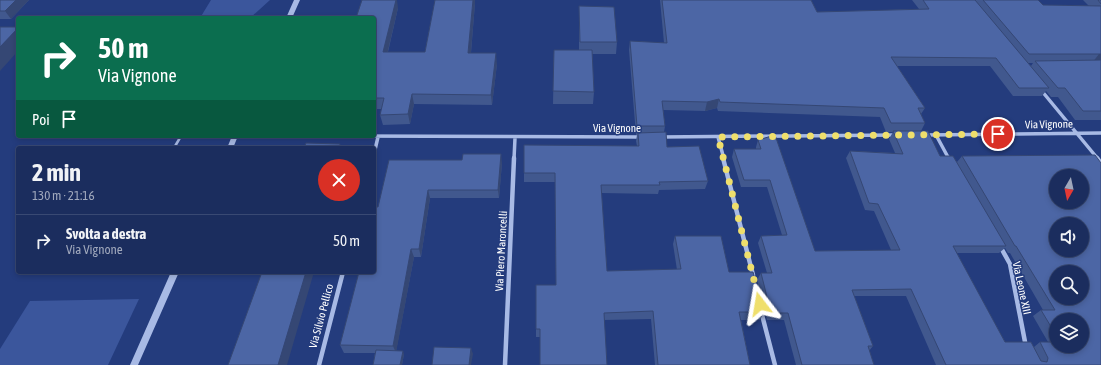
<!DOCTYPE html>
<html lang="it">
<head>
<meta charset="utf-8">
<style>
  :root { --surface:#1b2d5e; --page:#243564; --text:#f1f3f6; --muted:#a0a8bc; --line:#394973 }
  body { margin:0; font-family:"Asap Condensed",sans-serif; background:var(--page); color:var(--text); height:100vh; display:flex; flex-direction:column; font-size:15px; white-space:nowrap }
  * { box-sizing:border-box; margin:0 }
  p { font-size:13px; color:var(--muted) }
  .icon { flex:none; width:22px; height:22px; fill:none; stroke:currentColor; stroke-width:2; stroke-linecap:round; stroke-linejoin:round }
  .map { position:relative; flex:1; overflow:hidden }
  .panel { position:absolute; left:16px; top:146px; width:360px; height:128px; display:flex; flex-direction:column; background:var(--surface); border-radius:4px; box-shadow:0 2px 6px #0003,0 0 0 1px var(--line) }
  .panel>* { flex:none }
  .top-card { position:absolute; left:16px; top:16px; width:360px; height:122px; border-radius:4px; box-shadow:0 2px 6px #0003,0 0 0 1px var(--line); background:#0b6e4f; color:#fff; overflow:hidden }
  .needle { width:26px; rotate:189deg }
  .controls { position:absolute; left:1049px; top:169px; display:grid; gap:8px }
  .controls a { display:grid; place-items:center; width:40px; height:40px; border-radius:50%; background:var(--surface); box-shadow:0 2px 6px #0003,0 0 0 1px var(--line); font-size:20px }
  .pin { position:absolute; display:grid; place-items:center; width:34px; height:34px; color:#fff; margin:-17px; border:2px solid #fff; border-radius:50%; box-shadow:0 1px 4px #0007 }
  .me { position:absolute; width:44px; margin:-22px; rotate:346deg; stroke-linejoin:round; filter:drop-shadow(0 0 3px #0008) }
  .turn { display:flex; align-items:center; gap:14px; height:84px; padding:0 16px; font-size:18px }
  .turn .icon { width:52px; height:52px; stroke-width:2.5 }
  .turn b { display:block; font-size:28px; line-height:34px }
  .then { display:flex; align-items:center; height:38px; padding:0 16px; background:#0003; gap:8px; font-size:15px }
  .round { display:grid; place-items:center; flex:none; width:42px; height:42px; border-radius:21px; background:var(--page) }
  .summary { display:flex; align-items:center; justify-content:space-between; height:68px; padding:0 16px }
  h1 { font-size:24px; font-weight:700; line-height:30px }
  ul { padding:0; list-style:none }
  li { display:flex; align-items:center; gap:12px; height:52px; padding:0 16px; border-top:1px solid var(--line) }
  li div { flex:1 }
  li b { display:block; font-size:15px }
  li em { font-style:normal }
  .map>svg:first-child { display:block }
</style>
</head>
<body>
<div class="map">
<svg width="1101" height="365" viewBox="0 0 1101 365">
  <rect width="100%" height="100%" fill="#243c7d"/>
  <path fill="#3b569c" d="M211 0H270L250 18H200Z
    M139 299 108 365H0V349L30 301Z"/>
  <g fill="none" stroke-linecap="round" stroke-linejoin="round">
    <path stroke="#a8bae5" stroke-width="2.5" d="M174 148 181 136"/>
    <path stroke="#a8bae5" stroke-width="3.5" d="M1041 90 1098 159
      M925 135 1101 133
      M936 135 949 159
      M349 136 641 137
      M661 137 895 135
      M718 137 724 159
      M374 154 378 137
      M514 159 515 138"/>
    <path stroke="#a8bae5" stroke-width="4.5" d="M723 158 753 275
      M949 158 950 160
      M1097 158 1101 163
      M1000 246 1010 264 1026 347
      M761 311 775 365
      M319 365 343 272
      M505 365 514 158"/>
    <path fill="#a8bae5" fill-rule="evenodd" d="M294 0H300L292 18H286Z
      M232 136H238L233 148H227Z
      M171 272H179L138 365H130Z"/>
  </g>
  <path fill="#41588e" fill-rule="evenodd" d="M0 0H29L11 19H0Z
    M435 0H475V3L471 53 497 64 492 105 414 104 410 124 383 125 380 115 382 109H374V18L398 8 388 52H425Z
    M660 0H811L817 12 919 9 912 0H1038L1043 5 1089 6 1083 0H1101V120H1075L1058 97H1051L1046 91 1042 96H1013L990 66H897L925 108 921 114 925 123 921 131 940 156 957 162 962 156 1101 365H936L906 296H854L873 346 869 351 874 365H796L784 320H767L757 280 761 273H767L758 243 761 236 782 235 767 187H741L732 157 734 149H756V147L758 140 815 251 891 250 874 211 865 210 846 158 850 151 895 153 889 139 893 132H886L880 117 718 111 717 108 705 111 663 110 665 126 664 132 667 147 708 181 705 189 659 190 658 194 601 193 607 271 677 270 673 244 675 236 729 272 764 312 760 320H741L750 365H655L651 319 604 320 540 337H536V329L556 285 555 182H524V173L637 146 636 141 637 135H636L629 50 630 41 664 43ZM1028 63H1033L1031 66ZM1005 248 1008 253H1010L1043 310H1041L1033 316 1048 342H1040L1034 347 1005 342 956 253H999ZM1056 320 1082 346H1056Z
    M579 6 617 42 616 54H592L594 92 593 104H553L554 50H579Z
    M502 163 499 198H430L421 257H414L396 351 404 354 402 365H373L375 353H344L340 345 374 272 378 207Z"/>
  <path fill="#354774" d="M16 0H29L11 19 5 11Z
    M396 0H397L398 8 385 63 383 52Z
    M473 0H475V3L470 63 468 53Z
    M18 28V51L0 71V47Z
    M496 53 497 64 492 105 491 95Z
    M1099 54H1101V60L1092 63Z
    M412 94 414 104 410 124 408 114Z
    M719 99 717 108 705 111 707 102Z
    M501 154 502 163 499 198 498 190Z
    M428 190 430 198 421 257 419 249Z
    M411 249 414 257 396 353 393 346Z
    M306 272H314L287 365H278Z
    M471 348 473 354 471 365H469Z
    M403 351 404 354 402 365H400Z"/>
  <path fill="#4c66a5" stroke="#354774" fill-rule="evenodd" d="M0 0H16L5 11H0Z
    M362 0H396L383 52H425L435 0H473L468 53H496L491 95 412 94 408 114 380 115 384 98H374V18H356Z
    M662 0H811L817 12 929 9 923 0H975L1049 88H1019L996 58 891 57 925 108H918L925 123H891L884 108 720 102 719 99 707 102 662 101 665 126H637L630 41 667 43Z
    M983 0H1038L1043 5 1101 6V54H1029Z
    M1098 0H1101V4Z
    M579 6 614 7 617 42H580Z
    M0 27H18V28L0 47Z
    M554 50H592L594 92 553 91Z
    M1101 60V111H1083L1065 88H1058L1035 61Z
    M893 131H928L940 156H953L1006 246H953L1005 342H1031L1041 361 1047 362 1048 358 1040 342H1056V346H1082V320H1056V335L1041 310H1055L1016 246H1015L962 156 1095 155 1101 163V365H946L911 289 852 290 873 346H868L874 365H802L788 313H771L761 273H772L761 236 787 235 770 180H744L734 149H761L758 140 775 135 815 251 900 250 878 204 869 203 850 151 903 154ZM1056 176H1082V202H1056ZM1056 224H1082V250H1056ZM1056 272H1082V298H1056Z
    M666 132 667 147 699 146 708 181 659 182 660 185H601L607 271 681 269 675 236H721L729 272H753L764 312H739L750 365H658L653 311 604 313 607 365H540V329H536V285H556L555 173H524V145L639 146 638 133Z
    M306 143 340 144 339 148H304Z
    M463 154H501L498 190H428L419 249H411L393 346 340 345 359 272H374V207H378L389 160H462Z
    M262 272H306L278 365H228Z
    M434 347 471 348 469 365H432Z
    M376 350 403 351 400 365H373Z"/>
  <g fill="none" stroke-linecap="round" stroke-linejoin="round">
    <path stroke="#efdf6c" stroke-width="7" stroke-dasharray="0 12.6" d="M760 304 718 137 998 134"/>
  </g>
  <g text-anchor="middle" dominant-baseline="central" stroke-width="3" stroke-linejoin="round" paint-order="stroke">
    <g font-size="11" fill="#fff" stroke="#243c7d">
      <text transform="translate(1049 124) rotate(-1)">Via Vignone</text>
      <text x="617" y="128">Via Vignone</text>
      <text transform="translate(501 251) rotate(-87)">Via Piero Maroncelli</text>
      <text transform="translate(1022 288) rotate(78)">Via Leone XIII</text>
      <text transform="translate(321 316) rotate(-75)">Via Silvio Pellico</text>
    </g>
  </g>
</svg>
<div class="controls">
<a><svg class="needle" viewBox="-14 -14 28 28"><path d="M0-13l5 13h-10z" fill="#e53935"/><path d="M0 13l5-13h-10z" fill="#a0a8bc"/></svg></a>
<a><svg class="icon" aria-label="sound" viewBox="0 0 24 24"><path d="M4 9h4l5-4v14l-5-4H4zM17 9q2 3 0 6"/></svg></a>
<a><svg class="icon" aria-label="search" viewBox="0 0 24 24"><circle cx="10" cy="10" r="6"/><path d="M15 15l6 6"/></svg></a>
<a><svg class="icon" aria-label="layers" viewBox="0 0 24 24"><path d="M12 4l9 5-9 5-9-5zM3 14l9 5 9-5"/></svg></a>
</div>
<div class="pin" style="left:998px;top:134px;background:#d93025"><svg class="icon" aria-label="arrive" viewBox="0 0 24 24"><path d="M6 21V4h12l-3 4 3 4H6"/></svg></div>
<svg class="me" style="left:760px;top:304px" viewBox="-20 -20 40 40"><path d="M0-17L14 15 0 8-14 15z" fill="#efdf6c" stroke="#fff" stroke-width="4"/></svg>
<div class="top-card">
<div class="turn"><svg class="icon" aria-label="right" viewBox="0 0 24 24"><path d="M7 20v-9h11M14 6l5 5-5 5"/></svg><div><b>50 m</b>Via Vignone</div></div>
<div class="then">Poi<svg class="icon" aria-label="arrive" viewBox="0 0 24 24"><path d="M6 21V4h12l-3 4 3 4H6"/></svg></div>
</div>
<section class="panel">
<div class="summary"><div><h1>2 min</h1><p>130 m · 21:16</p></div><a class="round" style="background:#d93025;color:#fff"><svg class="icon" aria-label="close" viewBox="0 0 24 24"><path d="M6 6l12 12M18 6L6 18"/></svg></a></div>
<ul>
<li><svg class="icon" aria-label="right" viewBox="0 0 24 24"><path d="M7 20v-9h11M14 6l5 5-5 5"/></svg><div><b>Svolta a destra</b><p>Via Vignone</p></div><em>50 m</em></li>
</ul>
</section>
</div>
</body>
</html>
